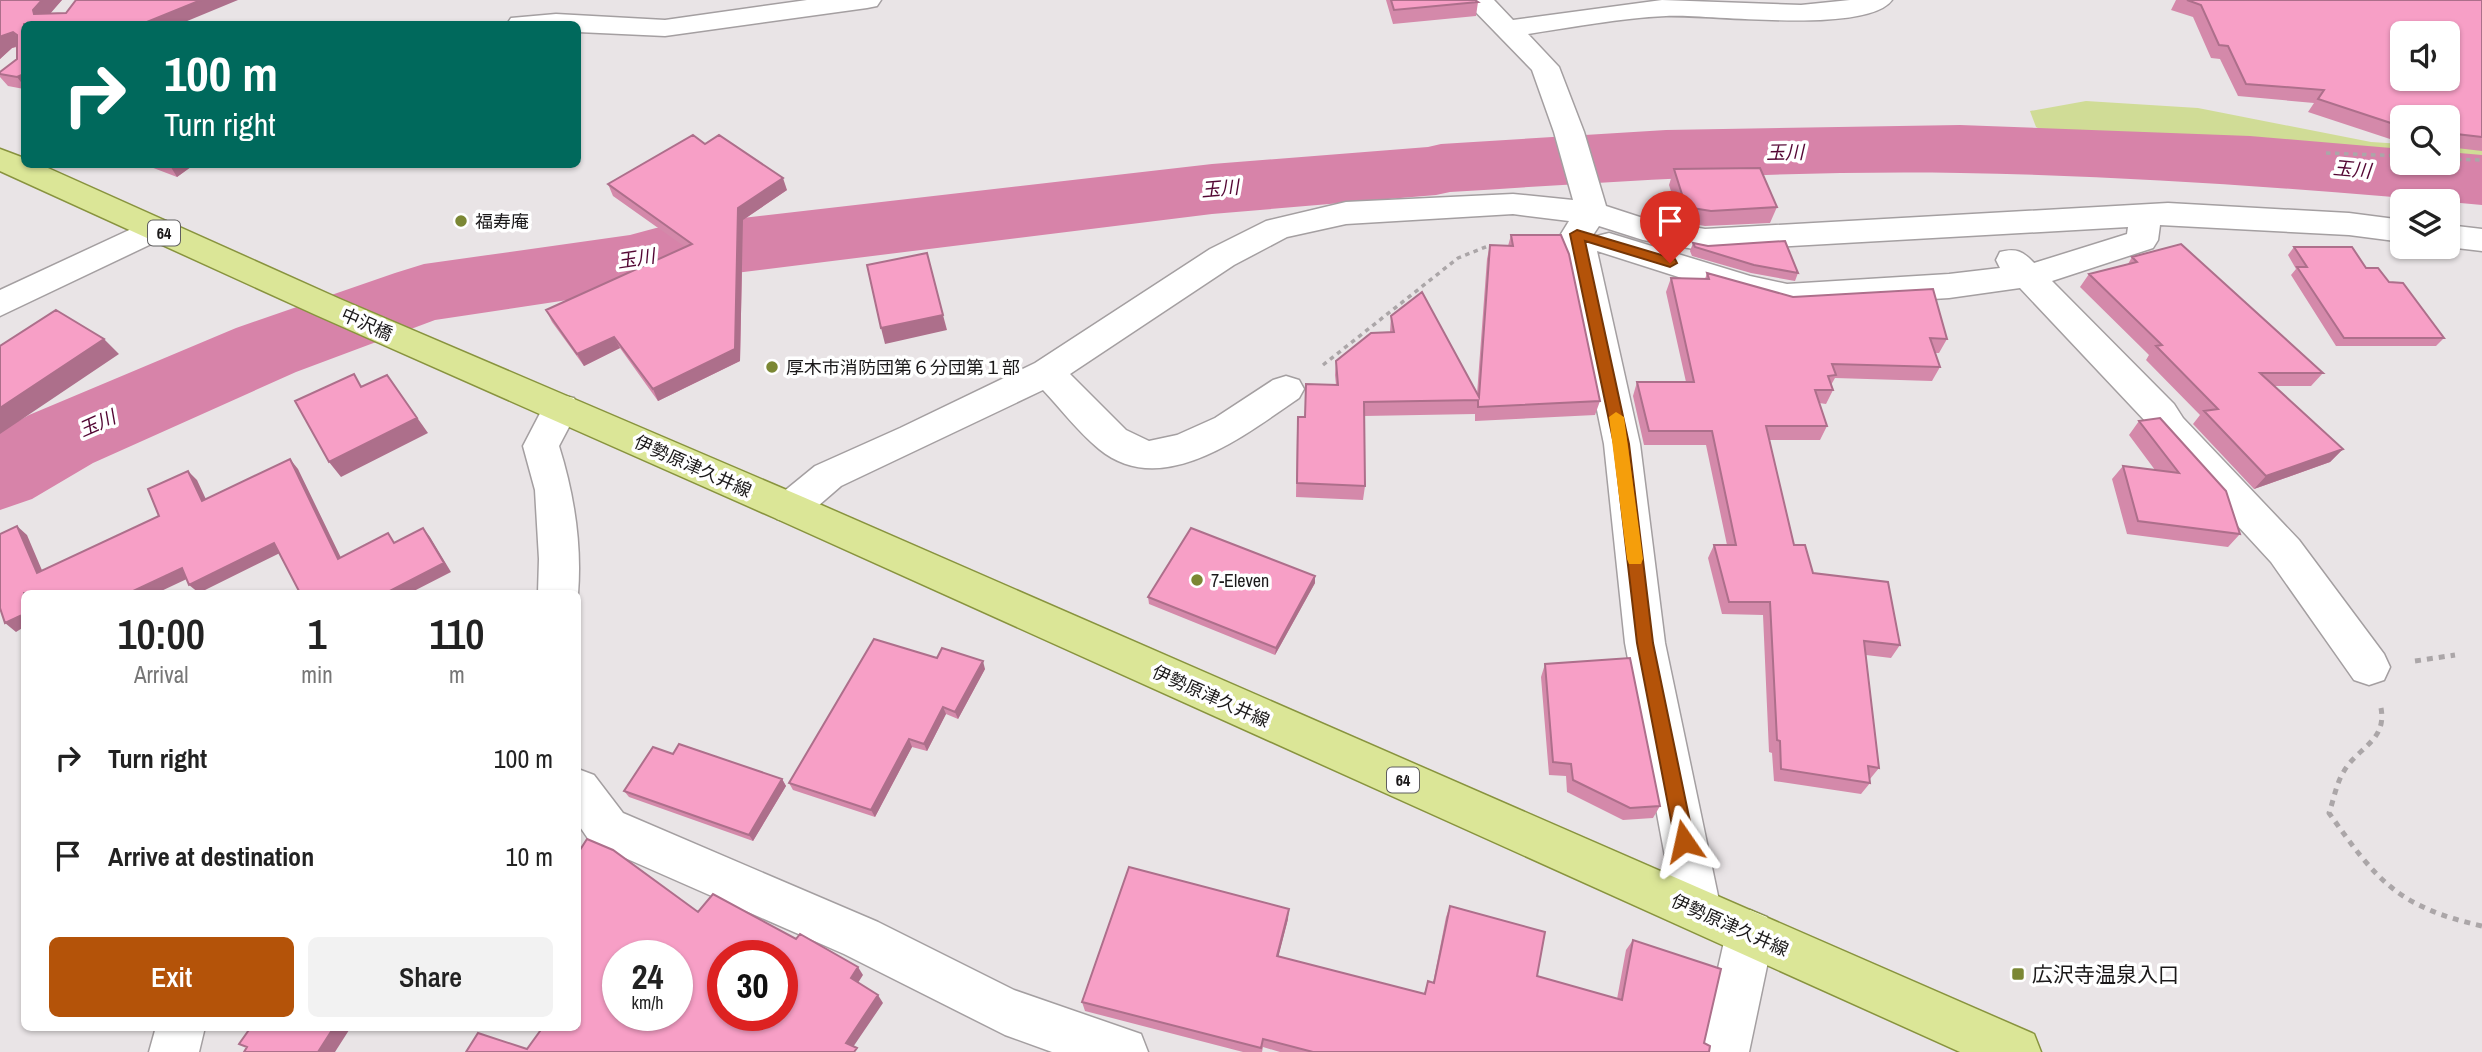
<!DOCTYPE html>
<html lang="en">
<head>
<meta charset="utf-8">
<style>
  :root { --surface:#fff; --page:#f2f2f2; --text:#222; --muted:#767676; --accent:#b45309 }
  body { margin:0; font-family:"Archivo Narrow","Noto Sans JP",sans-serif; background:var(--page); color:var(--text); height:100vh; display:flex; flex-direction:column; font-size:26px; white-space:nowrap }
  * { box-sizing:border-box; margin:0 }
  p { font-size:23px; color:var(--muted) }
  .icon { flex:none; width:38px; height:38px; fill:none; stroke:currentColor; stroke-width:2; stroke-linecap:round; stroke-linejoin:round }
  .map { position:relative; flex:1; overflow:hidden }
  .drawer { position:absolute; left:21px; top:590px; width:560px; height:441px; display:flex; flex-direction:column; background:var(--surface); border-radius:10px; box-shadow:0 2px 5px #0004 }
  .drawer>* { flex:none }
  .hud { position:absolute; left:21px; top:21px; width:560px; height:147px; border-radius:10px; box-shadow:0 2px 5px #0004; background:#00695c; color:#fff; overflow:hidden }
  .controls { position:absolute; left:2390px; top:21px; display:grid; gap:14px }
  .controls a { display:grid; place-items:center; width:70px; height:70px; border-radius:10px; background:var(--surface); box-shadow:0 2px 5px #0004; font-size:35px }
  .speed { position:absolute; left:602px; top:940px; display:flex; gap:14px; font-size:35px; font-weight:700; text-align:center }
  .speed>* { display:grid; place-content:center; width:91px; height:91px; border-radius:50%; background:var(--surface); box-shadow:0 2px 5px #0004; line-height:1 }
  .speed small { font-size:18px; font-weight:400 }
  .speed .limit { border:10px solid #d22; background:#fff; color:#111 }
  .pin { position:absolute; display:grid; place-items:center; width:60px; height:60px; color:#fff; margin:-72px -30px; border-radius:50% 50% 50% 0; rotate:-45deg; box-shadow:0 0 7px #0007 }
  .pin .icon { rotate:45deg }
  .me { position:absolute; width:77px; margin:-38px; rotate:349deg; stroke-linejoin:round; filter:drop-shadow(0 0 5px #0008) }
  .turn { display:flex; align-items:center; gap:24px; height:147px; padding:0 28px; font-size:32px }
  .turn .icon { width:91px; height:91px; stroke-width:2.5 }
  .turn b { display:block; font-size:49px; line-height:60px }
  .eta { display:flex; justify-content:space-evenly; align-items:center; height:119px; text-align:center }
  .eta b { font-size:42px; font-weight:600; line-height:49px }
  .cta { display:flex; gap:14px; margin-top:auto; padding:14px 28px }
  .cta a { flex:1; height:80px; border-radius:10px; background:var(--accent); color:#fff; font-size:28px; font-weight:600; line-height:80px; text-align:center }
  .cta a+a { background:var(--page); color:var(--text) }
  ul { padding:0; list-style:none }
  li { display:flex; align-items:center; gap:21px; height:98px; padding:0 28px }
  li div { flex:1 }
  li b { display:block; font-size:26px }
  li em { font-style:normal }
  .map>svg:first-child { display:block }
</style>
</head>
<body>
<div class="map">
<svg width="2482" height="1052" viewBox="0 0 2482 1052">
  <rect width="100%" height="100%" fill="#e9e4e6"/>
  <path fill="#d0dc96" d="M2086 101 2198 108 2371 142 2403 144V163H2448V147L2482 146V169L2065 142 2036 127 2030 111Z"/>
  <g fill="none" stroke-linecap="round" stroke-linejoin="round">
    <path fill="#d783a9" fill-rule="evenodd" d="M1960 125 2250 136 2403 149V163H2448V152L2482 155V205C2310 189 2135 176 1961 173 1791 170 1620 181 1450 192L1436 195 1212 214 662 282 634 290 435 320 296 372 93 463 32 499 0 510V431L29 415 236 328 395 273 424 264 630 235 656 228 1212 164 1428 147 1441 144 1666 130Z"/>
    <g stroke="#a49fa1" stroke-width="3">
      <path id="minor" d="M807 0H881L877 6 867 8 665 36 578 32V24H507L511 18 556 14 665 20Z
        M1464 0H1494L1513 20 1662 0 1801 5 1850 0H1892C1867 35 1709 14 1666 16 1620 18 1574 27 1528 34L1559 67 1584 132 1606 206 1646 219 1705 229 2168 203 2349 213 2403 220V242L2349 235 2160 225 2158 240 2153 248 2052 281 2174 404 2183 418 2299 540 2384 654 2390 667 2384 680 2369 685 2354 680 2271 562 2157 438 2148 424 2020 288 1949 298 1787 308 1735 295 1597 251 1640 444 1665 643 1721 910 1714 926 1698 933 1682 926 1675 910 1625 643 1604 444 1561 234 1569 221 1513 214 1346 224 1287 237 1234 265 1070 374 1126 430 1149 441 1177 435 1215 418 1273 380 1286 376 1299 380 1304 389 1299 398C1245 435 1162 501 1099 449 1078 432 1061 409 1043 390L841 486 803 519 790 523 777 519 771 508 777 497 815 466 900 428 1035 363 1210 249 1266 221 1346 202 1513 194 1573 200 1554 132 1532 70ZM1599 226 1643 240 1705 251 2128 227 2127 234 2034 263C2023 251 2016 248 2000 252L1996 260 2000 268 1949 274 1787 284 1750 276 1609 233 1597 236 1595 241 1593 235Z
        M155 218 166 221 171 229 166 237 0 316V290Z
        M2448 225 2482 229V251L2448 247Z
        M561 395 574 398 579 408 559 446C574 494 582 544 578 594L538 593 539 559 535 490 523 446 548 398Z
        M578 769 594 775 623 813 878 922 1014 990 1141 1034 1148 1052H1052L1005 1035 844 954 591 843 578 824Z
        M1750 910 1767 917 1774 933 1749 1052H1699L1726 933 1733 917Z
        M156 1027H205L199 1052H149Z"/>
    </g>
    <g stroke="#88933e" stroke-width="3">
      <path id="major" d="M0 149 24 158V164H39L340 299 803 497 2034 1034 2041 1052H1960L777 519 316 315 0 171Z"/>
    </g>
    <path stroke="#aba6a8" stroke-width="3.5" stroke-dasharray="4.5 4.5" stroke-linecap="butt" d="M2326 153 2403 156
      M2448 159 2482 160
      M1323 365 1458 258 1488 246"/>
    <path stroke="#aba6a8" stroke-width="5" stroke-dasharray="6 6" stroke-linecap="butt" d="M2415 661 2455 655
      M2381 708C2387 741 2358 747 2344 771 2336 784 2334 799 2329 813 2377 881 2398 907 2482 926"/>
    <use href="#minor" fill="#fff" fill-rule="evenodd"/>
    <use href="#major" fill="#dbe697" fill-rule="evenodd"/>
  </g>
  <path fill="#d489aa" d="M0 0H62L50 13H66L238 0 24 24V89L8 86 0 77V72L17 59V47L12 48 0 59Z
    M1386 0H1475L1478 2 1476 16 1393 24Z
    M2176 0H2482V151L2448 147V117H2403V141L2393 140 2308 112 2314 103 2238 96 2220 59 2211 58 2193 17 2171 10Z
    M705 144 787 190 743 220 740 361 658 401 620 348 584 366 552 322 546 310 685 247 613 196 608 184Z
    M143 164H195L177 177Z
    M1674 169 1777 207 1770 223 1705 226 1681 222 1669 185Z
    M1511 235 1600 401 1595 415 1475 421V414L1364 416 1365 486 1363 500 1296 497 1297 431 1305 417 1336 385 1335 375 1336 361 1390 332 1391 316 1477 394 1487 259 1490 245 1508 246Z
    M1693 243 1798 273 1795 281 1751 273 1692 256 1690 251Z
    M2294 247 2366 268 2389 282 2444 338 2436 346H2336L2291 275 2296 269 2288 255Z
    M2132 257 2323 373 2311 386H2275L2343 449 2330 462 2254 489 2193 424 2200 415 2146 360 2149 355 2080 287 2089 274 2128 264Z
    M1707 273 1947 339 1939 353H1935L1940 367 1932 381 1835 378 1831 385 1833 390 1826 404 1819 403 1827 426 1820 440H1769L1794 545 1813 573 1900 645 1891 658 1866 655 1879 768 1870 779V783L1861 794 1774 781 1772 753 1769 752 1763 615 1722 614 1708 558 1714 545H1727L1706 445H1644L1633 396 1637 382H1686L1666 292 1671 278 1705 279Z
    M2139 421 2240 534 2228 547 2127 534 2112 479 2123 466 2155 470 2129 435Z
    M1315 583 1275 655 1149 604 1148 597Z
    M937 658 985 669 958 719 946 714 927 751 912 747 875 817 793 790 789 783Z
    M1545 664 1660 806 1653 818 1623 820 1567 792 1566 776 1549 775 1541 677Z
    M673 754 782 779 786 786 753 841 629 797 624 791Z
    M1450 906 1537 976 1617 999 1626 950 1633 940 1709 1052H1280L1263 1047 1262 1052H1243L1085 1011 1082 1002 1288 919 1278 957 1424 994 1428 981 1433 983 1446 917Z"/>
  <path fill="#ad6f8b" d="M42 0H62L43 22 34 14 33 10Z
    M201 0H238L180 24H142Z
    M13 32 23 44 12 48 0 59V37L2 36Z
    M24 74V86L17 77Z
    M169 164H195L177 177Z
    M783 178 787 190 743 220 740 361 658 401 653 389 738 208Z
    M943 315 947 330 885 344 881 328Z
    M614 337 620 348 584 366 577 354Z
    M104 339 119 354 0 434V408Z
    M387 375 428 433 341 477 329 462Z
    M2343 449 2330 462 2254 489 2266 476Z
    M290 459 298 469 346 568 338 559Z
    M188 471 197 480 211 510 202 501Z
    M17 526 27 535 47 582 37 573Z
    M423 528 430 537 451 572 410 593H386Z
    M274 543 282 552 199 593 189 585Z
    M182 568 191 577 157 593H129Z
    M1315 576V583L1275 655 1276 648Z
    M20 616 24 627 16 632 5 623Z
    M983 661 985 669 958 719 955 712Z
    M943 707 946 714 927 751 924 744Z
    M909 739 912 747 875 817 871 810Z
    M782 779 786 786 753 841 749 835Z
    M1289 909 1288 919 1276 966 1277 956Z
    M858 967 863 975 856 986 851 978Z
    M878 995 883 1003 851 1050 846 1043Z
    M334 1027H351L335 1052H318Z"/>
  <path fill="#f79fc6" stroke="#ad6f8b" stroke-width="2" fill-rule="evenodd" d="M0 0H42L33 10 34 14 66 13 76 0H201L142 24H24V74L17 77 0 74V72L17 59V35L13 32 2 36 0 37Z
    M1391 0H1475L1478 2 1394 10Z
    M2187 0H2482V137L2448 133V117H2403V127L2318 99 2324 90 2246 84 2228 46 2219 45 2201 5ZM2403 33H2448V79H2403Z
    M693 135 705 144 719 135 783 178 738 208 735 349 653 389 614 337 577 354 546 310 692 244 608 184Z
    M1760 168 1777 207 1711 211 1686 207 1674 169Z
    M1511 235H1561L1569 254 1600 401 1478 407V400L1364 402 1365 486 1297 483 1298 417H1305L1306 384 1338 385 1336 361 1371 333 1394 332 1391 316 1422 292 1479 397 1490 245 1513 246Z
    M1785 241 1798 273 1754 265 1695 247 1693 243 1708 246Z
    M2181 244 2323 373H2260L2343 449 2266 476 2204 411 2218 409 2156 346 2162 345 2089 274 2137 262 2132 257Z
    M2294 247H2352L2366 268H2378L2389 282 2403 283 2444 338H2344L2297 267H2307Z
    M927 253 943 315 881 328 867 265Z
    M1707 273 1793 297 1933 289 1947 339 1930 338 1940 367 1832 364 1836 375 1828 376 1833 390H1815L1827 426H1766L1794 545H1805L1813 573 1888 582 1900 645 1864 641 1879 768 1868 766 1870 783 1781 769 1780 741 1777 740 1770 602H1729L1714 545H1736L1712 431H1649L1637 382H1694L1671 278 1709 279Z
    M56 310 104 339 0 408V346Z
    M354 374 361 387 387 375 417 418 329 462 295 401Z
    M2160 418 2226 491 2240 534 2138 521 2123 466 2179 473 2139 421Z
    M290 459 338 559 388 533 394 543 423 528 444 563 386 593H300L274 543 189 585 182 568 129 593H24V629L20 616 5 623 0 608V534L17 526 37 573 159 516 148 489 188 471 202 501Z
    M1191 528 1315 576 1276 648 1148 597Z
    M874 639 937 658 942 648 983 661 955 712 943 707 924 744 909 739 871 810 789 783Z
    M1630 658 1660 806 1630 808 1573 780 1571 764 1553 762 1545 664Z
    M679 744 782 779 749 835 624 791 653 747 673 754Z
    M587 839 613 850 698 912 713 894 796 939 800 934 858 967 851 978 878 995 846 1043 857 1048 854 1052H466L478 1033 527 1049 543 1027H578V853ZM618 956H677V1015H618ZM723 956H782V1015H723Z
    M1129 867 1289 909 1277 956 1425 994 1428 981 1434 983 1450 906 1545 932 1537 976 1622 1000 1633 940 1721 969 1704 1043 1710 1046 1709 1052H1313L1263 1039 1261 1048 1082 1002Z
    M251 1027H334L318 1052H244L247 1047 239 1044Z"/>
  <path fill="#b45309" stroke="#753606" stroke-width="2" d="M1577 230 1675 259 1677 263 1670 267 1585 241 1629 444 1653 643 1694 841 1691 847 1684 850 1678 847 1675 841 1637 643 1614 444 1570 234Z"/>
  <path fill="#f59e0b" d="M1616 412 1624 417 1643 559 1641 564H1629L1627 559 1609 417Z"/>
  <g fill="#7b8734" stroke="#fff" stroke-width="2.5">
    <circle cx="461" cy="221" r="7"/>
    <circle cx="772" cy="367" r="7"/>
    <circle cx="1197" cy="580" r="7"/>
    <rect x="2011" y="967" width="14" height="14" rx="3.5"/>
  </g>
  <g text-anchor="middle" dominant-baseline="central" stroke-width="7" stroke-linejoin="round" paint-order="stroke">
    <g fill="#fff" stroke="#5f5e5f" stroke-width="2">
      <rect x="148" y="220.5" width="32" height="25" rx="5"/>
      <rect x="1387" y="767.5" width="32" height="25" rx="5"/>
    </g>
    <g font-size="16" font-weight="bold" fill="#1b191a">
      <text x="164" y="233">64</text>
      <text x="1403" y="780">64</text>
    </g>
    <g font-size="18" fill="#1b191a" stroke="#fff" text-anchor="start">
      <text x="475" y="221">福寿庵</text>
      <text x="786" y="367">厚木市消防団第６分団第１部</text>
      <text x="1211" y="580">7-Eleven</text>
    </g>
    <g font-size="18" fill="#1b191a" stroke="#fff">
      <text transform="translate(367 324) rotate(24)">中沢橋</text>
      <text transform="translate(693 466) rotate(24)">伊勢原津久井線</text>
      <text transform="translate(1211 696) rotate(24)">伊勢原津久井線</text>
      <text transform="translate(1730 925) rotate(24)">伊勢原津久井線</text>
    </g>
    <g font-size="19" font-style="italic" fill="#540734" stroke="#fff">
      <text transform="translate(1785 152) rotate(-1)">玉川</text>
      <text transform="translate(2352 169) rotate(5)">玉川</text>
      <text transform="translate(1220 188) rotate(-5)">玉川</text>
      <text transform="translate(636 258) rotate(-9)">玉川</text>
      <text transform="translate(97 423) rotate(-24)">玉川</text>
    </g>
    <g font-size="21" fill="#1b191a" stroke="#fff" text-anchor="start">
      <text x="2032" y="974">広沢寺温泉入口</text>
    </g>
  </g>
</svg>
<div class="controls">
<a><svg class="icon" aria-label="sound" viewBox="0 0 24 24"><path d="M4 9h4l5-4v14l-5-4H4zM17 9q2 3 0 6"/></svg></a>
<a><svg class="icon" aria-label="search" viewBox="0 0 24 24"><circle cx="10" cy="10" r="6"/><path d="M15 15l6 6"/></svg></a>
<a><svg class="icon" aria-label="layers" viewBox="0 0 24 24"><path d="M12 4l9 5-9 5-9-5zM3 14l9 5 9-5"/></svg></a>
</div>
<div class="speed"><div>24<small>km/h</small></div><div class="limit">30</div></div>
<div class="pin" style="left:1670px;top:263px;background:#d93025"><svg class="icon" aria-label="arrive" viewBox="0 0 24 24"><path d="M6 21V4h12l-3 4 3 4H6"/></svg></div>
<svg class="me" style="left:1684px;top:841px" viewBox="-20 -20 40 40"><path d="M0-17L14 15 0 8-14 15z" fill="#b45309" stroke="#fff" stroke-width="4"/></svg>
<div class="hud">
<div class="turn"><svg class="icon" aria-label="right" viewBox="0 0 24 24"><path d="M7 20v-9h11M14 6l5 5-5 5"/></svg><div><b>100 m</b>Turn right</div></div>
</div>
<section class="drawer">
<div class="eta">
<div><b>10:00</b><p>Arrival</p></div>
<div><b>1</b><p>min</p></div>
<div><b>110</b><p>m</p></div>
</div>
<ul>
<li><svg class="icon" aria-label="right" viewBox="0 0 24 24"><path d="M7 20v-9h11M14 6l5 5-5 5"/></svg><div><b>Turn right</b></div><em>100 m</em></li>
<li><svg class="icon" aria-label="arrive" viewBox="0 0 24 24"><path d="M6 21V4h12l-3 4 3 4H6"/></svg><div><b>Arrive at destination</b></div><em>10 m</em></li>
</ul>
<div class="cta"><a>Exit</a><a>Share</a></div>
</section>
</div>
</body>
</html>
